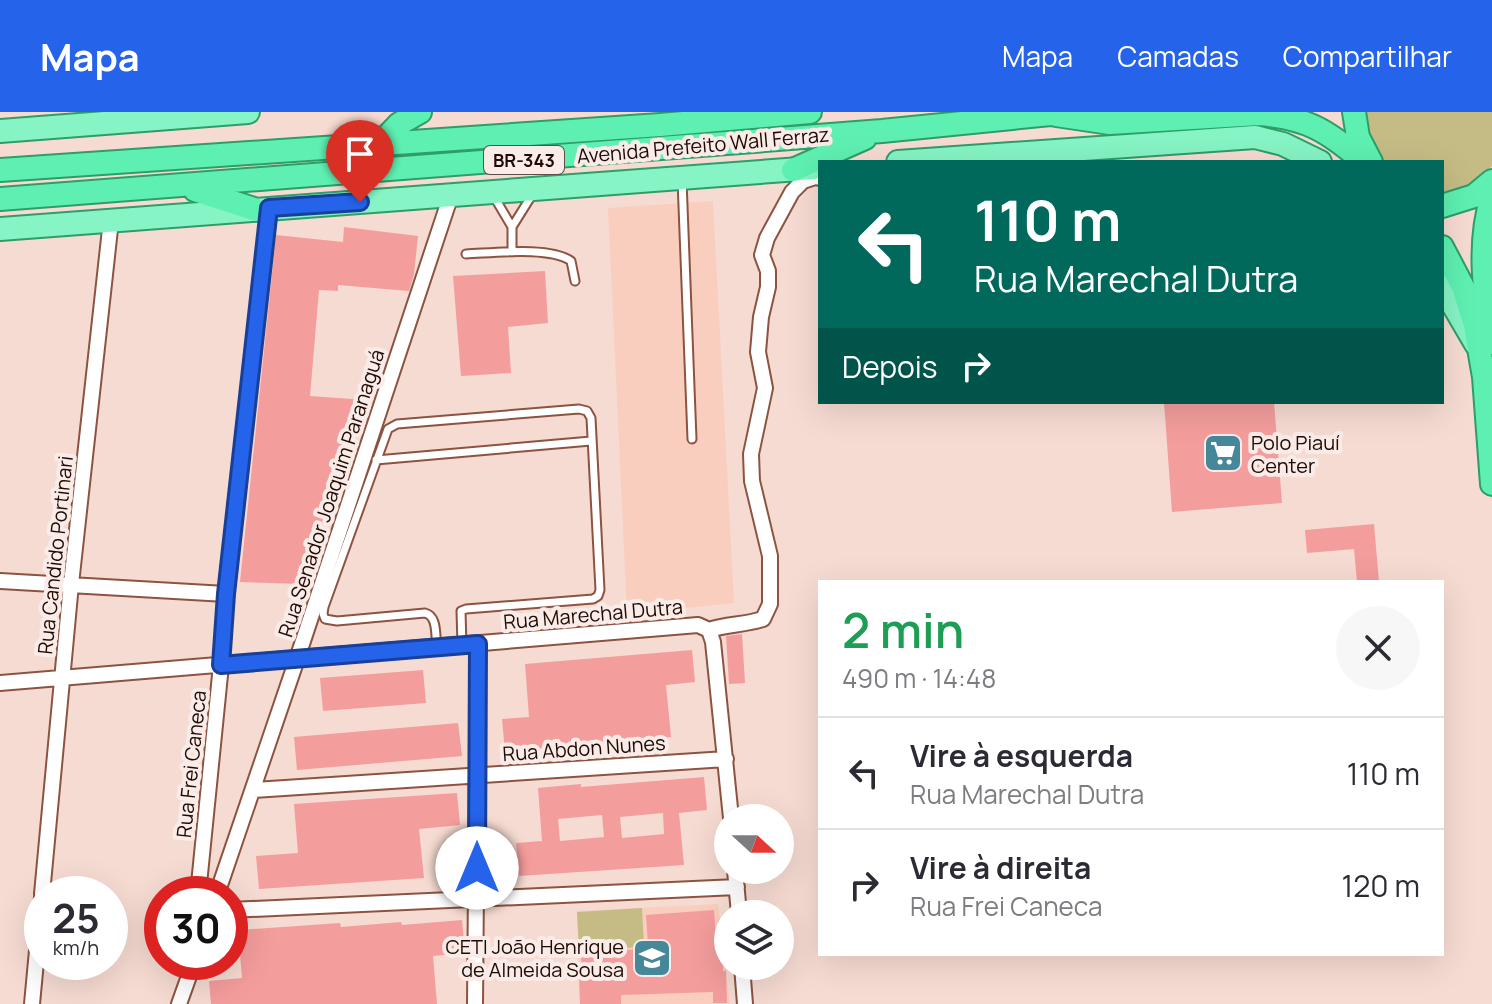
<!DOCTYPE html>
<html lang="pt">
<head>
<meta charset="utf-8">
<style>
  :root { --surface:#fff; --page:#f7f7f7; --text:#2b2b33; --muted:#7c7c81; --line:#e1e1e2; --accent:#2563eb }
  body { margin:0; font-family:Manrope,sans-serif; background:var(--page); color:var(--text); height:100vh; display:flex; flex-direction:column; font-size:30px; white-space:nowrap }
  * { box-sizing:border-box; margin:0 }
  p { font-size:26px; color:var(--muted) }
  .icon { flex:none; width:44px; height:44px; fill:none; stroke:currentColor; stroke-width:2; stroke-linecap:round; stroke-linejoin:round }
  .map { position:relative; flex:1; overflow:hidden }
  .side { position:absolute; left:818px; top:468px; width:626px; height:376px; display:flex; flex-direction:column; background:var(--surface); border-radius:0px; box-shadow:0 8px 32px #0002 }
  .side>* { flex:none }
  .hud { position:absolute; left:818px; top:48px; width:626px; height:244px; border-radius:0px; box-shadow:0 8px 32px #0002; background:#00695c; color:#fff; overflow:hidden }
  .needle { width:52px; rotate:111deg }
  .controls { position:absolute; left:714px; top:692px; display:grid; gap:16px }
  .controls a { display:grid; place-items:center; width:80px; height:80px; border-radius:50%; background:var(--surface); box-shadow:0 8px 32px #0002; font-size:40px }
  .speed { position:absolute; left:24px; top:764px; display:flex; gap:16px; font-size:40px; font-weight:700; text-align:center }
  .speed>* { display:grid; place-content:center; width:104px; height:104px; border-radius:50%; background:var(--surface); box-shadow:0 8px 32px #0002; line-height:1 }
  .speed small { font-size:20px; font-weight:400 }
  .speed .limit { border:12px solid #d22; background:#fff; color:#111 }
  .pin { position:absolute; display:grid; place-items:center; width:68px; height:68px; color:#fff; margin:-82px -34px; border-radius:50% 50% 50% 0; rotate:-45deg; box-shadow:0 0 8px #0007 }
  .pin .icon { rotate:45deg }
  .me { position:absolute; width:88px; margin:-44px; rotate:0deg; stroke-linejoin:round; filter:drop-shadow(0 0 6px #0008) }
  .turn { display:flex; align-items:center; gap:28px; height:168px; padding:0 24px; font-size:36px }
  .turn .icon { width:104px; height:104px; stroke-width:2.5 }
  .turn b { display:block; font-size:56px; line-height:68px }
  .then { display:flex; align-items:center; height:76px; padding:0 24px; background:#0003; gap:16px; font-size:30px }
  .round { display:grid; place-items:center; flex:none; width:84px; height:84px; border-radius:42px; background:var(--page) }
  .summary { display:flex; align-items:center; justify-content:space-between; height:136px; padding:0 24px }
  h1 { font-size:48px; font-weight:600; line-height:60px; color:#1e9e55 }
  ul { padding:0; list-style:none }
  li { display:flex; align-items:center; gap:24px; height:112px; padding:0 24px; border-top:2px solid var(--line) }
  li div { flex:1 }
  li b { display:block; font-size:30px }
  li em { font-style:normal }
  header { display:flex; align-items:center; gap:48px; box-sizing:border-box; height:112px; padding:0 40px; background:var(--accent); color:#fff }
  header strong { font-size:38px }
  nav { display:flex; gap:44px; margin-inline-start:auto; font-size:28px }
  .map>svg:first-child { display:block }
</style>
</head>
<body>
<header>
<strong>Mapa</strong>
<nav><a>Mapa</a><a>Camadas</a><a>Compartilhar</a></nav>
</header>
<div class="map">
<svg width="1492" height="892" viewBox="0 0 1492 892">
  <rect width="100%" height="100%" fill="#f6dbd2"/>
  <path fill="#facebe" d="M713 89 734 491 627 502 608 96Z
    M718 792 730 892H580L577 799Z"/>
  <path fill="#c5bc85" d="M1364 0H1492V54C1478 70 1464 80 1442 80V50H1384C1372 35 1368 19 1364 0Z
    M642 796 644 835 579 838 577 800Z"/>
  <path fill="#f49d9d" fill-rule="evenodd" d="M344 115 418 124 414 162 409 179 338 173V179L319 178 310 284 366 288 302 472 240 470 276 123 343 130Z
    M545 159 548 211 508 215 511 261 461 264 453 164Z
    M1164 290H1274L1282 391 1172 400Z
    M1374 412 1379 470H1357L1354 437 1307 441 1305 418Z
    M742 522 745 571 729 572 726 524Z
    M692 538 695 570 666 573 671 625 505 640 502 607 529 605 525 552Z
    M423 558 426 591 323 599 320 566Z
    M458 611 462 644 297 658 294 625Z
    M704 665 707 698 679 701 684 753 519 764 516 731 542 729 538 676 581 672V675ZM663 701 664 722 622 726 620 705ZM602 703 604 725 560 729 558 707Z
    M457 681 460 713 419 717 424 766 259 777 256 744 298 741 294 692Z
    M714 798 716 829H722L723 859H726L727 891H713V880L621 883V892H580L579 864H582L581 840 646 837 645 833 648 832 646 803Z
    M462 808 465 841 433 844 437 892H211L209 869 242 866 238 818 340 811 341 815 401 810 402 813Z"/>
  <g fill="none" stroke-linecap="round" stroke-linejoin="round">
    <g stroke="#8c5340" stroke-width="11">
      <path id="service" d="M682 68 692 327
        M493 83 512 115V140
        M512 115 532 83
        M466 142C493 141 550 134 571 149L575 169
        M376 348 591 329
        M437 535C435 524 438 504 425 501L337 509 325 507 323 502 324 495 388 317 397 312 579 297 587 299 591 306 600 478 598 484 593 487 466 497 461 499 462 533"/>
    </g>
    <g stroke="#8c5340" stroke-width="18">
      <path id="minor" d="M0 469 226 482
        M709 518C727 512 745 513 763 507L770 492V444L752 369 751 342 765 276 758 240 761 205 768 175V159L762 143 767 126 792 80 803 69 815 65 820 66
        M709 518 713 530 731 706
        M0 571 698 513 709 518
        M253 678 726 647
        M735 758 739 802
        M42 782 71 472 111 108
        M198 782 221 553 226 482 269 96
        M217 782 297 547 451 83
        M230 798 737 775
        M742 854 745 892
        M32 892 42 785
        M179 892 194 850
        M475 892 478 532"/>
    </g>
    <g stroke="#2e9d68" stroke-width="26">
      <path id="primary" d="M0 19 248 0
        M898 50 1255 25 1283 32 1320 50
        M0 117 813 56
        M1442 174 1476 232"/>
    </g>
    <g stroke="#2e9d68" stroke-width="26">
      <path id="trunk" d="M1354 0 1358 25 1371 50
        M1056 3 1110 11 1258 2C1306 5 1328 19 1364 50
        M379 33 399 12 420 0
        M0 58 660 13 810 0
        M793 58 865 26
        M195 78 254 97
        M0 87 882 19 1071 0
        M1442 94 1474 84 1492 69
        M1442 135 1463 175 1475 213 1484 265 1492 372
        M1492 231C1485 182 1477 133 1492 85"/>
    </g>
    <use href="#service" stroke="#fff" stroke-width="7"/>
    <use href="#minor" stroke="#fff" stroke-width="14"/>
    <use href="#primary" stroke="#86f4c5" stroke-width="22"/>
    <use href="#trunk" stroke="#5ef0b2" stroke-width="22"/>
  </g>
  <g fill="none" stroke-linecap="round" stroke-linejoin="round">
    <g stroke="#184099" stroke-width="20">
      <path id="route" d="M360 90 269 96 226 482 221 553 478 532 477 756"/>
    </g>
    <use href="#route" stroke="#2563eb" stroke-width="14"/>
  </g>
  <defs>
    <g id="supermarket-square" transform="scale(2)"><rect x="-9" y="-9" width="18" height="18" rx="4" fill="#47879a" stroke="#f9ebe7"/><path d="M-6-5.5h2.5l.6 2H6L4.5 2H-2.5L-4.4-4H-6ZM-1.5 3.2a1.3 1.3 0 1 0 .1 0ZM3 3.2a1.3 1.3 0 1 0 .1 0Z" fill="#fff"/></g>
    <g id="school-square" transform="scale(2)"><rect x="-9" y="-9" width="18" height="18" rx="4" fill="#47879a" stroke="#f9ebe7"/><path d="M0-5L7-2L0 1L-7-2ZM-4 1L0 2.5L4 1V4Q0 6-4 4Z" fill="#fff"/></g>
  </defs>
  <g fill-rule="evenodd">
    <use href="#supermarket-square" x="1223" y="341"/>
    <use href="#school-square" x="652" y="846"/>
  </g>
  <g text-anchor="middle" dominant-baseline="central" stroke-width="8" stroke-linejoin="round" paint-order="stroke">
    <rect fill="#f9ebe7" stroke="#604d47" stroke-width="2" x="484" y="34" width="80" height="28" rx="6"/>
    <g font-size="18" font-weight="bold" fill="#1f0903">
      <text x="524" y="48">BR-343</text>
    </g>
    <g font-size="20" fill="#1f0903" stroke="#f9ebe7">
      <text transform="translate(703 33) rotate(-5)">Avenida Prefeito Wall Ferraz</text>
      <text transform="translate(331 381) rotate(-72)">Rua Senador Joaquim Paranaguá</text>
      <text transform="translate(55 443) rotate(-84)">Rua Candido Portinari</text>
      <text transform="translate(593 502) rotate(-5)">Rua Marechal Dutra</text>
      <text transform="translate(584 636) rotate(-4)">Rua Abdon Nunes</text>
      <text transform="translate(191 652) rotate(-84)">Rua Frei Caneca</text>
    </g>
    <g font-size="20" fill="#1f0903" stroke="#f9ebe7" text-anchor="start">
      <text x="1251" y="330">Polo Piauí<tspan x="1251" dy="23">Center</tspan></text>
      <text x="624" y="834" text-anchor="end">CETI João Henrique<tspan x="624" dy="23">de Almeida Sousa</tspan></text>
    </g>
  </g>
</svg>
<div class="controls">
<a><svg class="needle" viewBox="-14 -14 28 28"><path d="M0-13l5 13h-10z" fill="#e53935"/><path d="M0 13l5-13h-10z" fill="#7c7c81"/></svg></a>
<a><svg class="icon" aria-label="layers" viewBox="0 0 24 24"><path d="M12 4l9 5-9 5-9-5zM3 14l9 5 9-5"/></svg></a>
</div>
<div class="speed"><div>25<small>km/h</small></div><div class="limit">30</div></div>
<div class="pin" style="left:360px;top:90px;background:#d93025"><svg class="icon" aria-label="arrive" viewBox="0 0 24 24"><path d="M6 21V4h12l-3 4 3 4H6"/></svg></div>
<svg class="me" style="left:477px;top:756px" viewBox="-20 -20 40 40"><circle r="19" fill="#fff"/><path d="M0-13L10 11 0 6-10 11z" fill="#2563eb"/></svg>
<div class="hud">
<div class="turn"><svg class="icon" aria-label="left" viewBox="0 0 24 24"><path d="M17 20v-9H6M10 6l-5 5 5 5"/></svg><div><b>110 m</b>Rua Marechal Dutra</div></div>
<div class="then">Depois<svg class="icon" aria-label="right" viewBox="0 0 24 24"><path d="M7 20v-9h11M14 6l5 5-5 5"/></svg></div>
</div>
<section class="side">
<div class="summary"><div><h1>2 min</h1><p>490 m · 14:48</p></div><a class="round"><svg class="icon" aria-label="close" viewBox="0 0 24 24"><path d="M6 6l12 12M18 6L6 18"/></svg></a></div>
<ul>
<li><svg class="icon" aria-label="left" viewBox="0 0 24 24"><path d="M17 20v-9H6M10 6l-5 5 5 5"/></svg><div><b>Vire à esquerda</b><p>Rua Marechal Dutra</p></div><em>110 m</em></li>
<li><svg class="icon" aria-label="right" viewBox="0 0 24 24"><path d="M7 20v-9h11M14 6l5 5-5 5"/></svg><div><b>Vire à direita</b><p>Rua Frei Caneca</p></div><em>120 m</em></li>
</ul>
</section>
</div>
</body>
</html>
